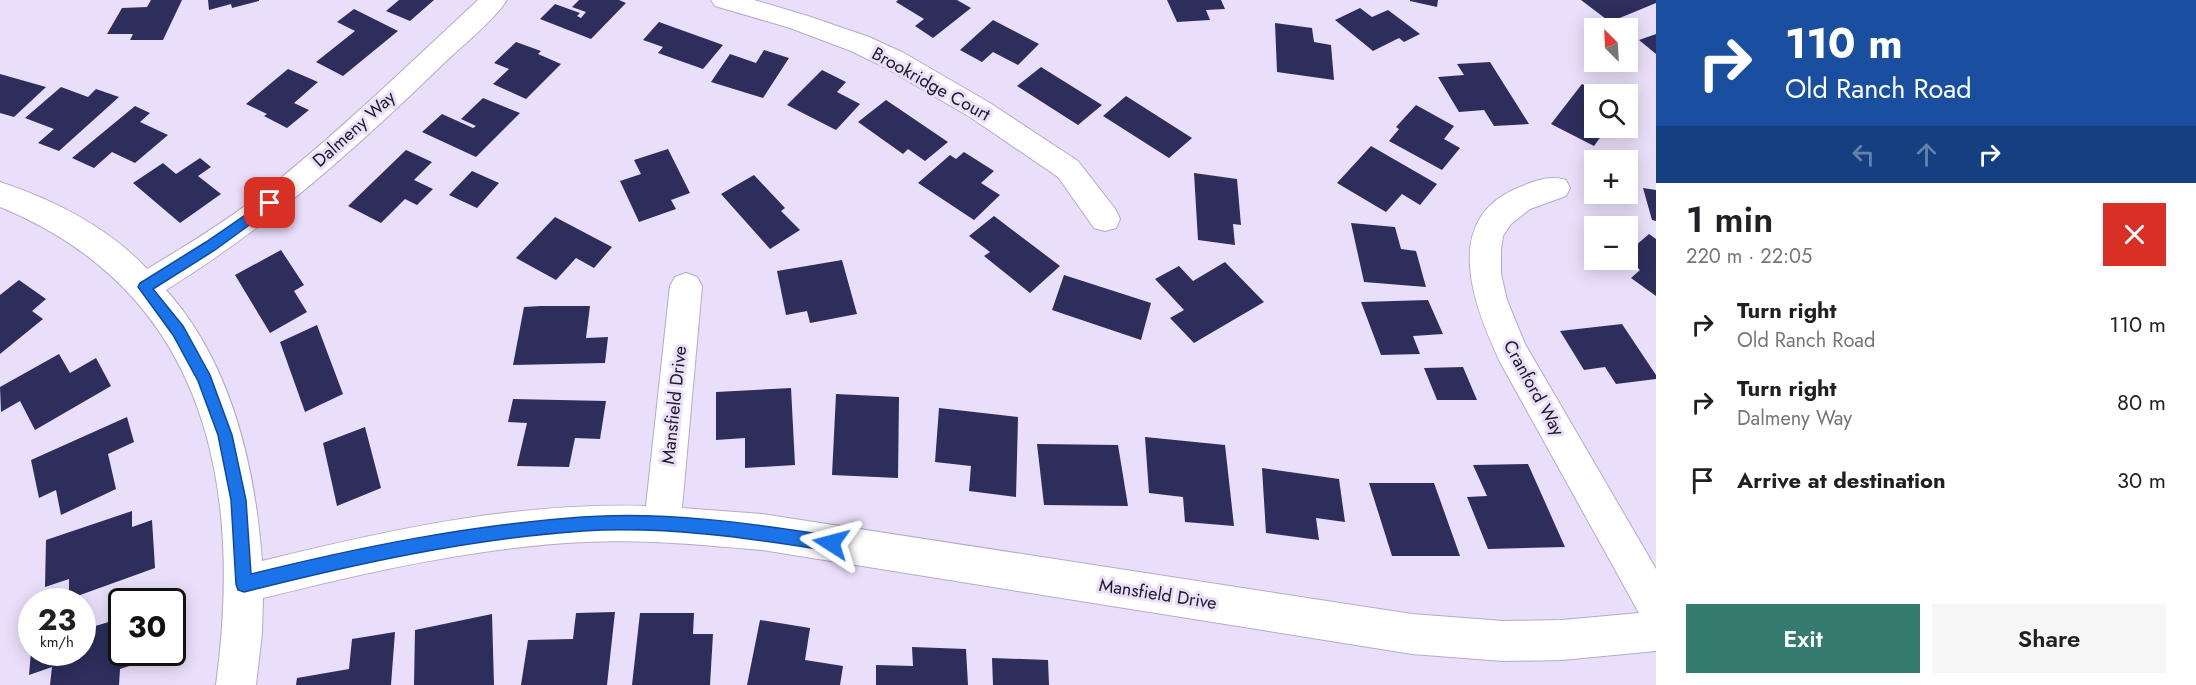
<!DOCTYPE html>
<html lang="en">
<head>
<meta charset="utf-8">
<style>
  :root { --surface:#fff; --page:#f6f6f6; --text:#202124; --muted:#757577; --accent:#367b6f }
  body { margin:0; font-family:Jost,sans-serif; background:var(--page); color:var(--text); height:100vh; display:flex; flex-direction:column; font-size:22px; white-space:nowrap }
  * { box-sizing:border-box; margin:0 }
  p { font-size:20px; color:var(--muted) }
  .icon { flex:none; width:33px; height:33px; fill:none; stroke:currentColor; stroke-width:2; stroke-linecap:round; stroke-linejoin:round }
  .map { position:relative; flex:1; overflow:hidden }
  .panel { display:flex; flex-direction:column; background:var(--surface); width:540px }
  .panel>* { flex:none }
  .guide { background:#1a4fa0; color:#fff; overflow:hidden }
  .needle { width:39px; rotate:336deg }
  .buttons { position:absolute; left:1584px; top:18px; display:grid; gap:12px }
  .buttons a { display:grid; place-items:center; width:54px; height:54px; border-radius:0px; background:var(--surface); box-shadow:0 3px 15px #0003; font-size:30px }
  .speed { position:absolute; left:18px; top:588px; display:flex; gap:12px; font-size:30px; font-weight:700; text-align:center }
  .speed>* { display:grid; place-content:center; width:78px; height:78px; border-radius:50%; background:var(--surface); box-shadow:0 3px 15px #0003; line-height:1 }
  .speed small { font-size:15px; font-weight:400 }
  .speed .limit { border:3px solid #111; border-radius:9px; background:#fff; color:#111 }
  .pin { position:absolute; display:grid; place-items:center; width:51px; height:51px; color:#fff; margin:-26px; border-radius:12px; box-shadow:0 3px 9px #0006 }
  .me { position:absolute; width:66px; margin:-33px; rotate:279deg; stroke-linejoin:round; filter:drop-shadow(0 0 4px #0008) }
  .turn { display:flex; align-items:center; gap:21px; height:126px; padding:0 30px; font-size:27px }
  .turn .icon { width:78px; height:78px; stroke-width:2.5 }
  .turn b { display:block; font-size:42px; line-height:51px }
  .lanes { display:flex; align-items:center; height:57px; padding:0 30px; background:#0003; justify-content:center; gap:30px; direction:ltr }
  .lanes .off { opacity:.35 }
  .round { display:grid; place-items:center; flex:none; width:63px; height:63px; border-radius:0px; background:var(--page) }
  .headline { display:flex; align-items:center; justify-content:space-between; height:102px; padding:0 30px }
  h1 { font-size:36px; font-weight:600; line-height:45px }
  .primary-button { display:flex; gap:12px; margin-top:auto; padding:12px 30px }
  .primary-button a { flex:1; height:69px; border-radius:0px; background:var(--accent); color:#fff; font-size:24px; font-weight:600; line-height:69px; text-align:center }
  .primary-button a+a { background:var(--page); color:var(--text) }
  ul { padding:0; list-style:none }
  li { display:flex; align-items:center; gap:18px; height:78px; padding:0 30px }
  li div { flex:1 }
  li b { display:block; font-size:22px }
  li em { font-style:normal }
  main { display:flex; flex:1; min-height:0 }
  .map>svg:first-child { display:block }
</style>
</head>
<body>
<main>
<div class="map">
<svg width="1656" height="685" viewBox="0 0 1656 685">
  <rect width="100%" height="100%" fill="#eadffa"/>
  <path fill="#2d2e5c" d="M151 0H182L163 40H130L133 34H107L122 8 147 7Z
    M208 0H259V1L232 8 231 4 209 10Z
    M399 0H434L410 21 386 11Z
    M579 0H619L626 3 591 39 540 19 555 4 580 13 577 16 581 18 586 12 572 7Z
    M898 0H957L971 8 933 38 915 26 924 19 896 2Z
    M1167 0H1221L1225 9 1206 10 1210 20 1177 22Z
    M1410 0H1438L1437 7 1410 1Z
    M1581 0H1656V3L1610 22Z
    M1360 8 1372 17 1388 10 1420 34 1404 42 1399 38 1373 51 1335 20Z
    M354 9 398 31 343 76 316 62 355 31 337 22Z
    M993 20 1039 44 1018 65 993 52 982 62 960 50Z
    M659 22 723 45 703 69 658 53 663 47 643 40Z
    M1275 23 1312 28 1314 42 1331 45 1334 80 1277 72Z
    M1656 34V54L1639 40Z
    M516 42 541 51 538 54 561 64 526 99 493 84 509 69 494 63Z
    M764 50 789 58 763 98 711 82 730 54 756 63Z
    M1490 62 1529 124 1494 126 1484 110 1459 112 1438 77 1464 75 1457 64Z
    M1041 67 1102 105 1078 125 1017 86Z
    M288 69 318 82 294 103 309 110 287 128 264 116 267 114 246 104Z
    M822 70 846 82 837 92 860 104 836 130 787 105Z
    M0 74 46 87 14 117 0 113Z
    M1582 84 1602 94H1594V128H1623L1616 137 1605 131 1594 146 1551 124Z
    M61 87 88 97 96 89 119 97 59 151 38 143 54 129 25 118Z
    M1126 96 1192 138 1169 158 1103 116Z
    M483 98 520 113 476 157 422 132 442 114 473 128 476 126 461 119Z
    M886 100 948 142 925 161 908 149 903 154 858 122Z
    M1416 105 1454 126 1444 139 1460 148 1442 170 1389 141 1399 129 1396 127Z
    M135 106 150 113 140 122 168 135 135 163 112 152 94 168 72 158Z
    M1371 146 1437 184 1420 205 1402 194 1386 212 1337 183Z
    M668 149 690 193 671 200 676 209 639 222 620 181 641 174 634 160Z
    M406 150 432 162 414 180 433 189 417 205 405 199 381 223 348 206Z
    M964 152 994 171 981 183 1000 195 974 220 918 183 950 155 956 159Z
    M200 158 211 167 198 176 221 194 180 223 133 183 163 163 176 174Z
    M472 171 499 183 477 208 449 195Z
    M1194 173 1237 179 1241 225 1233 224 1235 245 1198 240Z
    M754 175 785 208 781 211 800 230 770 249 721 194Z
    M1643 188 1656 190V221L1652 220Z
    M994 216 1060 266 1030 293 984 256 990 252 969 236Z
    M555 217 612 247 594 268 576 258 556 280 516 258Z
    M1351 223 1395 227 1401 249 1416 251 1426 287 1364 282Z
    M1649 234 1656 239V296L1631 278 1640 270 1628 260V252Z
    M281 250 304 285 294 291 307 312 270 333 235 275Z
    M842 260 857 314 810 323 807 311 786 315 777 271Z
    M1225 262 1264 302 1194 343 1170 318 1184 310 1155 279 1179 266 1193 281Z
    M1064 275 1151 303 1141 340 1052 310Z
    M19 280 46 299 32 311 43 319 0 354V295Z
    M1428 300 1443 334 1413 336 1420 354 1381 355 1361 302Z
    M541 306H590L586 338 608 337 605 363 513 365 524 307Z
    M1622 324 1656 375V379L1616 384 1605 367 1584 370 1560 331Z
    M317 325 343 394 305 412 280 342Z
    M59 354 70 373 96 358 111 386 35 430 20 401 1 412 0 387Z
    M1463 367 1477 400H1437L1424 368Z
    M791 388 795 465 745 468V438L716 440V392Z
    M836 394 899 397 898 478 832 475Z
    M513 399 606 401 600 439 575 438 569 467 517 466 527 423 508 422Z
    M939 408 1018 417 1016 497 969 491 971 466 935 462Z
    M127 417 134 442 108 454 116 489 61 515 56 490 39 498 31 460Z
    M365 427 381 488 337 506 323 443Z
    M1145 437 1225 445 1234 526 1185 522 1183 497 1149 493Z
    M1037 444 1118 445 1128 506 1044 505Z
    M1528 464 1565 547 1488 549 1467 497 1487 496 1473 465Z
    M1262 468 1339 479 1345 522 1316 518 1319 540 1266 533Z
    M1369 483H1434L1460 556H1392Z
    M132 511V527L152 520 155 568 69 599V579L45 587 46 540Z
    M615 612 607 685H521L528 640 573 639 576 613Z
    M640 613H694L693 634H713L710 685H632Z
    M492 614 494 685H414L415 630Z
    M122 618V652H153V658L120 669 119 685H50L52 667 29 675 31 652H82V630Z
    M760 620 810 628 805 660 843 666 840 685H747Z
    M395 632 391 685H296L297 678 349 669 352 639Z
    M912 647 966 649 968 685H876V665L913 666Z
    M992 658 1048 660 1049 685H993Z"/>
  <g fill="none" stroke-linecap="round" stroke-linejoin="round">
    <g stroke="#b6a9c9" stroke-width="2">
      <path id="minor" d="M478 0H507C493 22 458 49 439 68 352 152 269 226 166 290 231 362 255 466 262 561 387 530 516 502 646 506L670 286 675 277 686 273 697 277 702 286 682 508 762 514 1412 614 1503 621 1562 620 1639 613 1501 364C1476 311 1440 224 1513 190 1529 183 1548 174 1566 180L1570 188 1566 196 1530 209 1511 224 1503 236 1501 249V274L1507 300 1525 344 1656 569V651L1562 660 1503 661 1412 654 762 550C703 545 644 539 585 542 476 547 368 572 263 598L262 633 256 685H216C243 484 207 292 0 207V182C52 199 110 228 147 269 186 246 225 222 261 194 337 134 407 66 478 0Z
        M711 0H754L808 16 869 37 904 53 990 103 1078 161 1116 210 1120 219 1116 228 1105 231 1094 228 1058 177 970 117 884 67 851 51 790 28 715 6Z"/>
    </g>
    <use href="#minor" fill="#fff" fill-rule="evenodd"/>
  </g>
  <path fill="#1a73e8" stroke="#114b97" stroke-width="1.5" d="M270 198 276 203 274 207 215 250 153 289 183 326 210 375 232 435 246 500 251 574C360 547 469 525 582 517 665 511 749 523 831 536L837 538 839 543 837 549 831 551C750 538 666 526 583 531 467 539 355 564 244 592L238 590 236 584 231 500 218 435 198 381 173 335 138 287 140 283 206 242Z"/>
  <g text-anchor="middle" dominant-baseline="central" stroke-width="6" stroke-linejoin="round" paint-order="stroke">
    <g font-size="18" fill="#1e1925" stroke="#eadffa">
      <text transform="translate(931 84) rotate(29)">Brookridge Court</text>
      <text transform="translate(354 129) rotate(-42)">Dalmeny Way</text>
      <text transform="translate(1534 388) rotate(61)">Cranford Way</text>
      <text transform="translate(674 405) rotate(-84)">Mansfield Drive</text>
      <text transform="translate(1158 594) rotate(9)">Mansfield Drive</text>
    </g>
  </g>
</svg>
<div class="buttons">
<a><svg class="needle" viewBox="-14 -14 28 28"><path d="M0-13l5 13h-10z" fill="#e53935"/><path d="M0 13l5-13h-10z" fill="#757577"/></svg></a>
<a><svg class="icon" aria-label="search" viewBox="0 0 24 24"><circle cx="10" cy="10" r="6"/><path d="M15 15l6 6"/></svg></a>
<a>+</a>
<a>−</a>
</div>
<div class="speed"><div>23<small>km/h</small></div><div class="limit">30</div></div>
<div class="pin" style="left:270px;top:203px;background:#d93025"><svg class="icon" aria-label="arrive" viewBox="0 0 24 24"><path d="M6 21V4h12l-3 4 3 4H6"/></svg></div>
<svg class="me" style="left:831px;top:543px" viewBox="-20 -20 40 40"><path d="M0-17L14 15 0 8-14 15z" fill="#1a73e8" stroke="#fff" stroke-width="4"/></svg>
</div>
<section class="panel">
<div class="guide">
<div class="turn"><svg class="icon" aria-label="right" viewBox="0 0 24 24"><path d="M7 20v-9h11M14 6l5 5-5 5"/></svg><div><b>110 m</b>Old Ranch Road</div></div>
<div class="lanes"><svg class="icon off" aria-label="left" viewBox="0 0 24 24"><path d="M17 20v-9H6M10 6l-5 5 5 5"/></svg><svg class="icon off" aria-label="ahead" viewBox="0 0 24 24"><path d="M12 20V5M6 11l6-6 6 6"/></svg><svg class="icon" aria-label="right" viewBox="0 0 24 24"><path d="M7 20v-9h11M14 6l5 5-5 5"/></svg></div>
</div>
<div class="headline"><div><h1>1 min</h1><p>220 m · 22:05</p></div><a class="round" style="background:#d93025;color:#fff"><svg class="icon" aria-label="close" viewBox="0 0 24 24"><path d="M6 6l12 12M18 6L6 18"/></svg></a></div>
<ul>
<li><svg class="icon" aria-label="right" viewBox="0 0 24 24"><path d="M7 20v-9h11M14 6l5 5-5 5"/></svg><div><b>Turn right</b><p>Old Ranch Road</p></div><em>110 m</em></li>
<li><svg class="icon" aria-label="right" viewBox="0 0 24 24"><path d="M7 20v-9h11M14 6l5 5-5 5"/></svg><div><b>Turn right</b><p>Dalmeny Way</p></div><em>80 m</em></li>
<li><svg class="icon" aria-label="arrive" viewBox="0 0 24 24"><path d="M6 21V4h12l-3 4 3 4H6"/></svg><div><b>Arrive at destination</b></div><em>30 m</em></li>
</ul>
<div class="primary-button"><a>Exit</a><a>Share</a></div>
</section>
</main>
</body>
</html>
